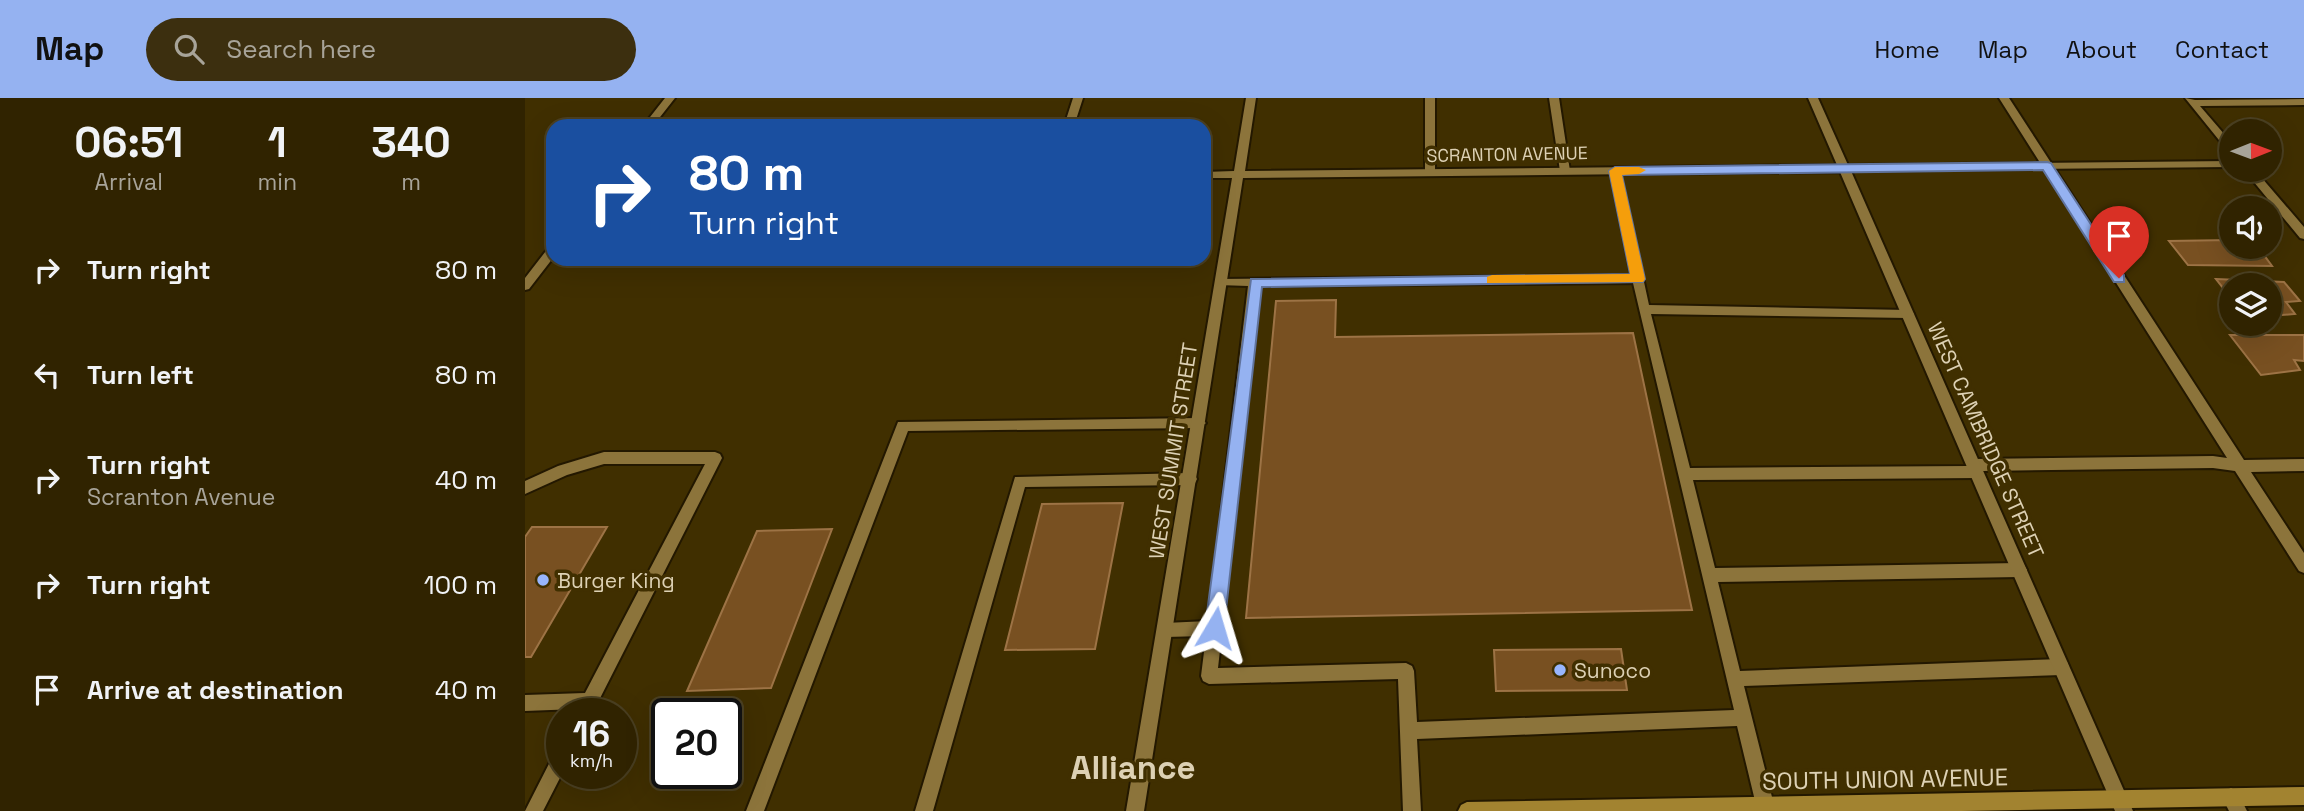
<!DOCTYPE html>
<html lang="en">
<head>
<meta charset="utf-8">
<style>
  :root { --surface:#302300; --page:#3c2f0f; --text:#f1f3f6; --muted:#a8a499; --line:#4b4022; --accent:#95b2f1 }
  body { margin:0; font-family:"Space Grotesk",sans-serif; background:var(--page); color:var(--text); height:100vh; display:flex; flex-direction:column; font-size:26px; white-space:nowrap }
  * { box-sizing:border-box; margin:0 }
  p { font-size:23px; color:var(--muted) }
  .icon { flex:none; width:38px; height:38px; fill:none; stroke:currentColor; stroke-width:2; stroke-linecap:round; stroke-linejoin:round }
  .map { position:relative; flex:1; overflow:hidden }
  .drawer { display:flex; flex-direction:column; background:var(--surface); width:525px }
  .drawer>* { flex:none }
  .top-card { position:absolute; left:21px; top:21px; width:665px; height:147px; border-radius:21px; box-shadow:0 7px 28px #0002,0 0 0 2px var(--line); background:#1a4fa0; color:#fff; overflow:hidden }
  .needle { width:46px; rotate:89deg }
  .fabs { position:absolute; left:1694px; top:21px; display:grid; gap:14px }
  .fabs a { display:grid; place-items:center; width:63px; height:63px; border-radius:50%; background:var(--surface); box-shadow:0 7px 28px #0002,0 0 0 2px var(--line); font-size:35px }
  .speed { position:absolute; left:21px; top:600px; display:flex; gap:14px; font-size:35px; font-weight:700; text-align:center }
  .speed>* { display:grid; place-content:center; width:91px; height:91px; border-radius:50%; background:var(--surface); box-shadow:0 7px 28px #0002,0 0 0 2px var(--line); line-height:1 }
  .speed small { font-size:18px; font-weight:400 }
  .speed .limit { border:4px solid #111; border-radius:10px; background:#fff; color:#111 }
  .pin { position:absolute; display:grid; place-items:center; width:60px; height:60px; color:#fff; margin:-72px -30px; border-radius:50% 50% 50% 0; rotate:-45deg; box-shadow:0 0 7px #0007 }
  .pin .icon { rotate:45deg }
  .me { position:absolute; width:77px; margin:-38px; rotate:7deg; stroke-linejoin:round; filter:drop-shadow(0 0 5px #0008) }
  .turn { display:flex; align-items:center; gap:24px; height:147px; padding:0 28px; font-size:32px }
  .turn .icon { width:91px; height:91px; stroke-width:2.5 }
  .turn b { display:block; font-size:49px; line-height:60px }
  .eta { display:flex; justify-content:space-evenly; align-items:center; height:119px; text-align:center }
  .eta b { font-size:42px; font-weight:700; line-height:49px }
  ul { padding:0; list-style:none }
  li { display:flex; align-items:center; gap:21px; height:105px; padding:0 28px }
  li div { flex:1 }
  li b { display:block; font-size:26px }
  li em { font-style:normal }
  header { display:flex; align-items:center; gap:42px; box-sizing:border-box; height:98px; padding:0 35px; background:var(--accent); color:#111 }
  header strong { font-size:33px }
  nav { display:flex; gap:38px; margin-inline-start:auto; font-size:24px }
  .search { width:490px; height:63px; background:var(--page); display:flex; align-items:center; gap:18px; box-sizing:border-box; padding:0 24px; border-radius:38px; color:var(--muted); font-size:26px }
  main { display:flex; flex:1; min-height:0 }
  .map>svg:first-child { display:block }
</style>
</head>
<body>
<header>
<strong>Map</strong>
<div class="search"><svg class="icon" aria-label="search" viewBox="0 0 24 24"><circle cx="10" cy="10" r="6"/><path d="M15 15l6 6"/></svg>Search here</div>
<nav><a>Home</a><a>Map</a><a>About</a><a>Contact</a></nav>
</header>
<main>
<section class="drawer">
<div class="eta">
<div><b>06:51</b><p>Arrival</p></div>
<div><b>1</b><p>min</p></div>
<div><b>340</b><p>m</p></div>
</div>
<ul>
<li><svg class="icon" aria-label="right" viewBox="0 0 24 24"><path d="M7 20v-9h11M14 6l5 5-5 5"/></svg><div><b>Turn right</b></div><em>80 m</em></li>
<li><svg class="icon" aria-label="left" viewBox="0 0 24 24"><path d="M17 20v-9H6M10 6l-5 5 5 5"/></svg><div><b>Turn left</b></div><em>80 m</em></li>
<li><svg class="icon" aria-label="right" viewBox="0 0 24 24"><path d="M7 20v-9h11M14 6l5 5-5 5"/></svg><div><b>Turn right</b><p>Scranton Avenue</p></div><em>40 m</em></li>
<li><svg class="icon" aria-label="right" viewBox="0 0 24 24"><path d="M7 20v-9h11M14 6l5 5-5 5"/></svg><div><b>Turn right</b></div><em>100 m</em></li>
<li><svg class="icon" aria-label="arrive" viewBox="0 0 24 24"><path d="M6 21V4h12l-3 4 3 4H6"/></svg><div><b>Arrive at destination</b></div><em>40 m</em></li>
</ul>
</section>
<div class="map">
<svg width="1779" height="713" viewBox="0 0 1779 713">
  <rect width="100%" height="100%" fill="#402f00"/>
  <path fill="#785021" stroke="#9d7345" stroke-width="2" d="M1706 142V149H1733L1747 168 1663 167 1644 143Z
    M1691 181 1759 184 1775 203 1761 204 1770 216 1745 218V187H1706V200Z
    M811 202 810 239 1108 235 1167 512 721 520 751 203Z
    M1705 237H1779V263L1769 262 1775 272 1736 277Z
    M598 405 570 551 480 552 517 406Z
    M7 429H82L6 559H0V439Z
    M307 431 246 590 162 593 232 433Z
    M1096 551 1102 592 971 593 969 552Z"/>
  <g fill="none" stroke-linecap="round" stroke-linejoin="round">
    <g stroke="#231800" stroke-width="4">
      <path id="service" d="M548 0H558L549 28H539Z
        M900 0H910V75L905 78 900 75Z
        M1024 0H1034L1045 73 1040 76 1035 73Z
        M1474 0H1484L1719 362 1779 361V373L1726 374 1779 455V475L1774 473 1710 373 1688 370 1458 373 1457 378 1452 380 1168 382 1190 470 1494 465 1499 467 1502 472 1499 477 1494 479 1193 484 1215 573 1536 561 1542 564 1544 569 1542 574 1536 577 1219 588 1249 707 1246 713H1234L1231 707 1212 628 892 641 896 713H878L873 581 684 586 678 583 676 578 681 538 640 539 634 537 632 532 634 527 640 525 683 523 723 188 693 187 691 184 693 181 1106 177 1085 73 1090 70 1095 73 1124 207 1383 212 1389 216 1383 220 1126 216 1165 370 1443 368 1444 363 1449 361 1688 358 1702 360ZM1108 185 1209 612 892 624 889 573 887 568 881 565 693 570 736 188Z
        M674 320 681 325 674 330 383 333 239 713H221L373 324Z
        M79 354H190L195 356 197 360 67 616H50L52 611 0 613V597L60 595 180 366H79L42 377 0 396V383L33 368Z
        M665 375 670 377 672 381 670 385 665 387 500 389 408 713H390L490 379Z
        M37 650V676L18 713H0L31 652Z
        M1706 690 1712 693 1722 713H1704L1697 699 1700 693Z"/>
    </g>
    <g stroke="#231800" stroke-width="4">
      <path id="minor" d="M140 0H150L128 28H118Z
        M721 0H731L720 73 1312 67 1283 0H1293L1323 67 1706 63V69L1326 73 1608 713H1590L1315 74 718 80 619 713H601L707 80H679V74L709 73Z
        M1660 0 1670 2 1779 1V7L1675 8 1706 44V53L1702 52Z
        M1719 72H1730L1779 129V141L1775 140Z
        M28 148V160L4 191 0 192V180L24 149Z"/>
    </g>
    <g stroke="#231800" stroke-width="4">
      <path id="secondary" d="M1779 689V707L1437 713H933L936 707 942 704Z"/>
    </g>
    <use href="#service" fill="#8c743b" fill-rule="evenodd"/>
    <use href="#minor" fill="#8c743b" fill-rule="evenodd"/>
    <use href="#secondary" fill="#a28330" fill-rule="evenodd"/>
  </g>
  <path fill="#95b2f1" stroke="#61749d" stroke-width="2" d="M1522 64 1526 65 1599 177V184H1589L1518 72 1097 77 1120 181 1118 184 737 189 699 530 696 536 690 539 683 536 680 530 726 181 1105 176 1084 73 1090 69Z"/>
  <path fill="#f59e0b" d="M1090 69H1114L1121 72 1114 76 1097 77 1120 181 1118 184 962 185V179L967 177 1105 176 1084 73Z"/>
  <g fill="#98b5fd" stroke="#402f00" stroke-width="2.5">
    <circle cx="18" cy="482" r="7"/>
    <circle cx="1035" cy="572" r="7"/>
  </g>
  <g text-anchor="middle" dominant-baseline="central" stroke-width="7" stroke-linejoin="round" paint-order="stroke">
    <g font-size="18" fill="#ddd1b4" stroke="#402f00">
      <text transform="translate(982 56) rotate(-1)">SCRANTON AVENUE</text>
    </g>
    <g font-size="21" fill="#ddd1b4" stroke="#402f00">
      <text transform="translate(1461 342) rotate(66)">WEST CAMBRIDGE STREET</text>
      <text transform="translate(648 353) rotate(-81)">WEST SUMMIT STREET</text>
    </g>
    <g font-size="21" fill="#ddd1b4" stroke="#402f00" text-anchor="start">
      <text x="32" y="482">Burger King</text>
      <text x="1049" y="572">Sunoco</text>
    </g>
    <g font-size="24" fill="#ddd1b4" stroke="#402f00">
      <text transform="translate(1360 681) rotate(-1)">SOUTH UNION AVENUE</text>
    </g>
    <g font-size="33" font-weight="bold" fill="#ddd1b4" stroke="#402f00">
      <text x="608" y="670">Alliance</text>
    </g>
  </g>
</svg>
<div class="fabs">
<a><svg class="needle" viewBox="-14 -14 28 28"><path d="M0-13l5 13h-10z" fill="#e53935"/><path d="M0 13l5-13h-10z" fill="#a8a499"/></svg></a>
<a><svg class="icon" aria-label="sound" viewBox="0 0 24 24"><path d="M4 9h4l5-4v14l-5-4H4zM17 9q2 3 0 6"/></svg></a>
<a><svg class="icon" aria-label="layers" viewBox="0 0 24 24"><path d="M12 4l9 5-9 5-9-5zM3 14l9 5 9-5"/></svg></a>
</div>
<div class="speed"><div>16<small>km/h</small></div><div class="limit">20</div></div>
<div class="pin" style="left:1594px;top:180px;background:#d93025"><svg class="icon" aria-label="arrive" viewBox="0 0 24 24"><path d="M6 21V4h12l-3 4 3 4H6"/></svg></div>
<svg class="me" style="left:690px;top:530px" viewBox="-20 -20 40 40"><path d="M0-17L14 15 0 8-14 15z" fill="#95b2f1" stroke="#fff" stroke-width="4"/></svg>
<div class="top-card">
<div class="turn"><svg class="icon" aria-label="right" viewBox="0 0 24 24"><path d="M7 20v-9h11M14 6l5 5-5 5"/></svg><div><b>80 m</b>Turn right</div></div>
</div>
</div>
</main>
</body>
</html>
